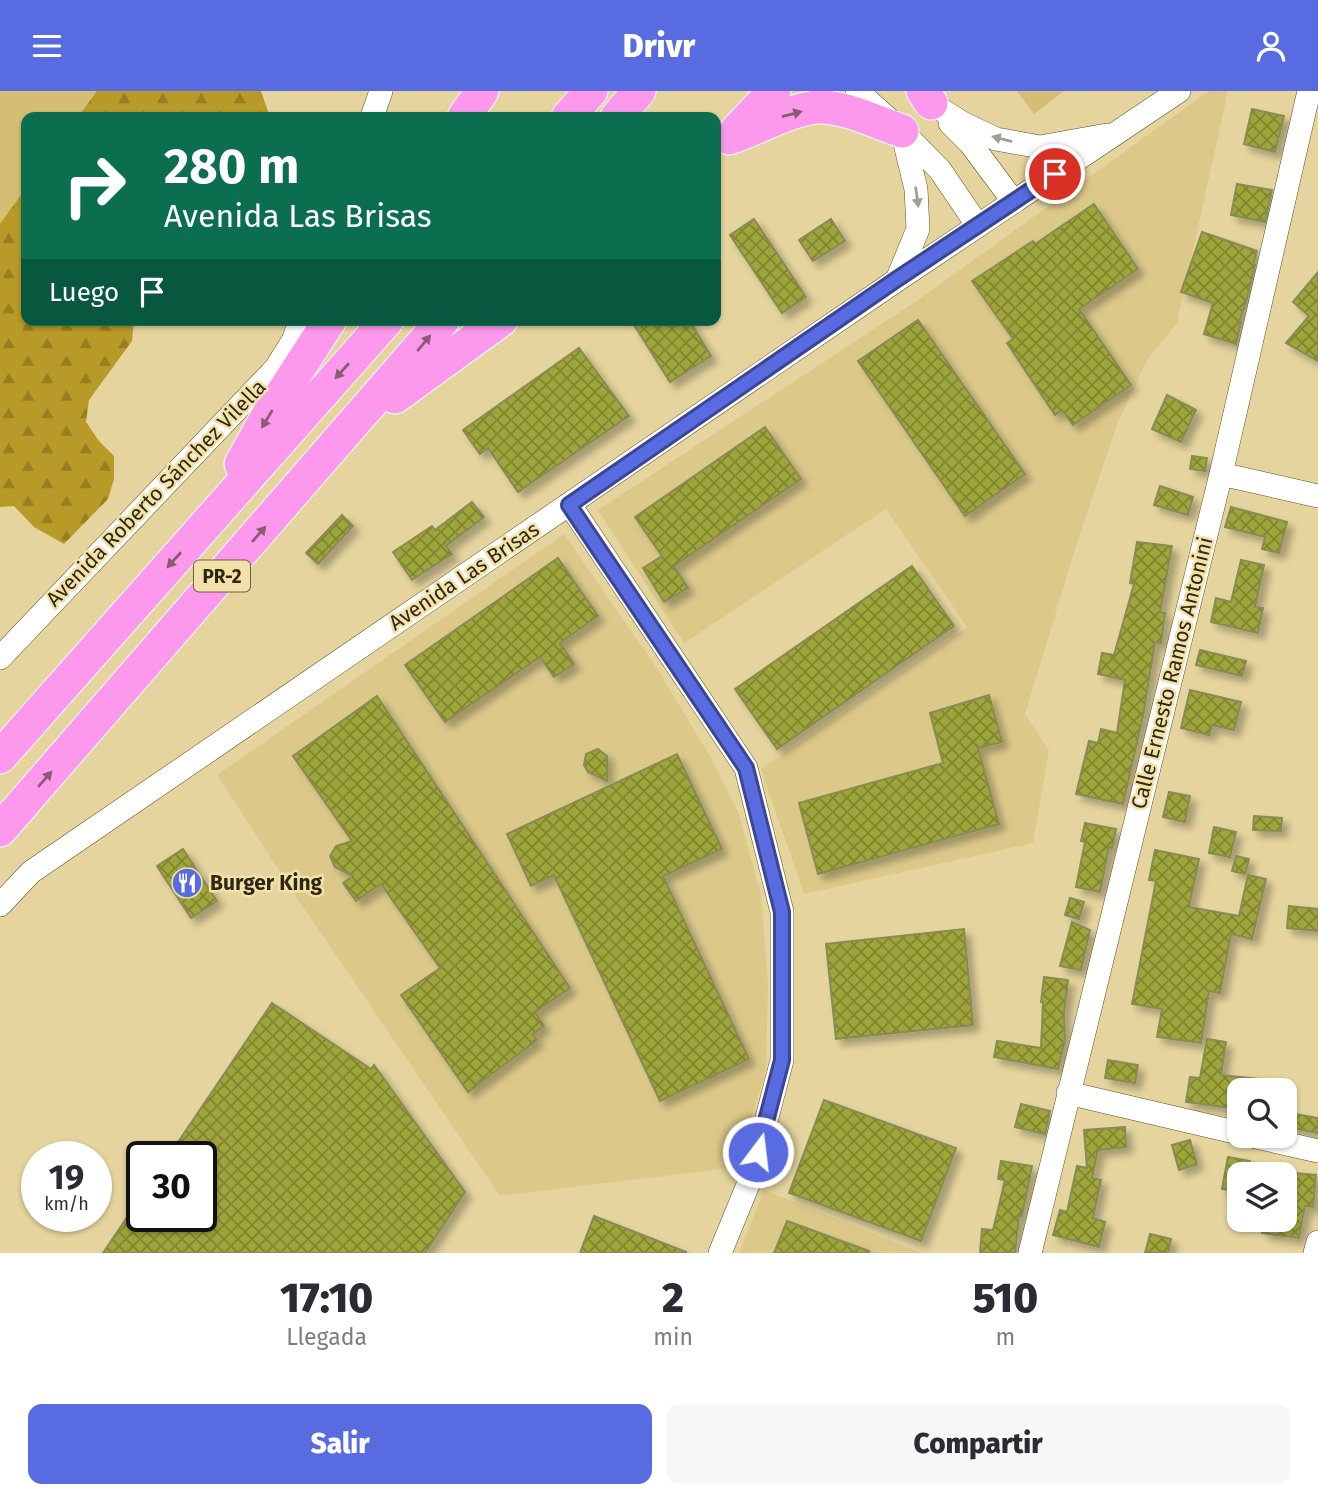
<!DOCTYPE html>
<html lang="es">
<head>
<meta charset="utf-8">
<style>
  :root { --surface:#fff; --page:#f7f7f7; --text:#2b2b33; --muted:#7c7c81; --accent:#596be1 }
  body { margin:0; font-family:"Fira Sans",sans-serif; background:var(--page); color:var(--text); height:100vh; display:flex; flex-direction:column; font-size:26px; white-space:nowrap }
  * { box-sizing:border-box; margin:0 }
  p { font-size:23px; color:var(--muted) }
  .icon { flex:none; width:38px; height:38px; fill:none; stroke:currentColor; stroke-width:2; stroke-linecap:round; stroke-linejoin:round }
  .map { position:relative; height:1162px; overflow:hidden }
  .panel { display:flex; flex-direction:column; background:var(--surface); flex:1 }
  .panel>* { flex:none }
  .hud { position:absolute; left:21px; top:21px; width:700px; height:214px; border-radius:14px; box-shadow:0 2px 5px #0004; background:#0b6e4f; color:#fff; overflow:hidden }
  .fabs { position:absolute; left:1227px; top:987px; display:grid; gap:14px }
  .fabs a { display:grid; place-items:center; width:70px; height:70px; border-radius:14px; background:var(--surface); box-shadow:0 2px 5px #0004; font-size:35px }
  .speed { position:absolute; left:21px; top:1050px; display:flex; gap:14px; font-size:35px; font-weight:700; text-align:center }
  .speed>* { display:grid; place-content:center; width:91px; height:91px; border-radius:50%; background:var(--surface); box-shadow:0 2px 5px #0004; line-height:1 }
  .speed small { font-size:18px; font-weight:400 }
  .speed .limit { border:4px solid #111; border-radius:10px; background:#fff; color:#111 }
  .pin { position:absolute; display:grid; place-items:center; width:60px; height:60px; color:#fff; margin:-30px; border:4px solid #fff; border-radius:50%; box-shadow:0 2px 7px #0007 }
  .me { position:absolute; width:77px; margin:-38px; rotate:15deg; stroke-linejoin:round; filter:drop-shadow(0 0 5px #0008) }
  .turn { display:flex; align-items:center; gap:24px; height:147px; padding:0 28px; font-size:32px }
  .turn .icon { width:91px; height:91px; stroke-width:2.5 }
  .turn b { display:block; font-size:49px; line-height:60px }
  .then { display:flex; align-items:center; height:66px; padding:0 28px; background:#0003; gap:14px; font-size:26px }
  .eta { display:flex; justify-content:space-evenly; align-items:center; height:119px; text-align:center }
  .eta b { font-size:42px; font-weight:800; line-height:49px }
  .action { display:flex; gap:14px; margin-top:auto; padding:14px 28px }
  .action a { flex:1; height:80px; border-radius:14px; background:var(--accent); color:#fff; font-size:28px; font-weight:800; line-height:80px; text-align:center }
  .action a+a { background:var(--page); color:var(--text) }
  header { display:flex; justify-content:space-between; align-items:center; height:91px; padding:0 28px; background:var(--accent); color:#fff; font-size:32px; font-weight:800 }
  .map>svg:first-child { display:block }
</style>
</head>
<body>
<header><svg class="icon" aria-label="menu" viewBox="0 0 24 24"><path d="M4 6h16M4 12h16M4 18h16"/></svg>Drivr<svg class="icon" aria-label="person" viewBox="0 0 24 24"><circle cx="12" cy="8" r="4"/><path d="M4 21q1-7 8-7t8 7"/></svg></header>
<div class="map">
<svg width="1318" height="1162" viewBox="0 0 1318 1162">
  <defs>
    <pattern id="forest-firs" width="22" height="20" patternUnits="userSpaceOnUse" patternTransform="scale(1.75)"><rect width="22" height="20" fill="#b89a28"/><path d="M5 1l3.5 6h-7zM16 11l3.5 6h-7z" fill="#967e21"/></pattern>
    <pattern id="building-cross-hatch" width="8" height="8" patternUnits="userSpaceOnUse" patternTransform="scale(1.75)"><rect width="8" height="8" fill="#9ea53a"/><path d="M0 0l8 8M0 8l8-8" fill="none" stroke="#81862f"/></pattern>
    <filter id="shadow"><feDropShadow dx="6" dy="6" stdDeviation="3.5" flood-color="#0004"/></filter>
  </defs>
  <rect width="100%" height="100%" fill="#e5d49d"/>
  <path fill="#dcc98a" d="M1209 0H1228L1177 232 1147 269 1118 331 1078 449 1025 623 1049 659 1033 752 804 803 761 678 967 536 886 418 684 552 598 419 915 211Z
    M564 443 658 579 711 667 739 723 761 805 768 893 766 978 738 1076 500 1105 297 807 217 684Z
    M764 1099 922 1162H739Z"/>
  <path fill="url(#forest-firs)" d="M0 0H261L270 26H26V229H134L132 250 89 309 86 331 99 350 114 365V388L108 408 64 453 34 436 14 415 0 416Z"/>
  <path fill="#d5be74" d="M0 0H97L78 26H26V97L0 133Z
    M1017 0H1064L1034 23Z"/>
  <path fill="url(#building-cross-hatch)" stroke="#868c56" stroke-width="2" filter="url(#shadow)" d="M1252 18 1284 25 1275 61 1244 53Z
    M1237 93 1272 99 1265 131 1231 124Z
    M1094 113 1138 178 1079 218 1131 294 1073 334 1062 319 1055 324 1007 252 1013 248 972 190 1033 150 1035 153Z
    M754 128 806 206 782 222 730 144Z
    M831 128 845 150 813 170 799 149Z
    M1202 141 1257 160 1253 174H1255L1246 212 1239 231H1241L1236 253 1204 243 1213 212 1181 201Z
    M1318 181V270L1286 252 1309 225 1293 211Z
    M631 229H689L711 265 670 291Z
    M918 229 1025 383 965 425 858 270Z
    M579 257 629 325 518 401 488 357 480 363 463 339Z
    M1167 304 1196 319 1181 351 1152 338Z
    M765 336 801 388 674 475 688 497 664 511 643 477 662 465 635 426Z
    M1192 365 1207 367 1205 380 1190 378Z
    M1160 395 1193 406 1188 424 1154 414Z
    M472 411 484 426 446 455 452 463 412 489 393 461 432 435 435 439Z
    M1231 416 1287 431 1279 462 1262 458 1265 446 1225 436Z
    M342 424 353 435 318 473 306 462Z
    M1137 451 1172 455 1160 521 1165 522 1161 552 1155 551 1143 625 1123 713 1076 703 1089 650 1098 652 1101 638 1117 642 1125 589 1098 583 1102 562 1114 564 1134 493 1130 492Z
    M558 467 598 525 560 552 574 573 554 586 540 566 445 631 405 574Z
    M1241 469 1264 474 1255 516 1263 517 1258 542 1211 531 1216 507 1231 511Z
    M912 475 954 535 777 658 735 598Z
    M1200 559 1246 570 1242 585 1196 574Z
    M1190 599 1241 611 1234 639 1212 634 1209 644 1181 637Z
    M989 604 1002 651 978 657 999 733 818 783 799 712 943 672 930 622Z
    M377 605 570 897 535 921 544 935 533 943 537 949 468 1001 401 904 440 877 381 793 356 810 343 792 353 785 335 776 330 765 336 755 352 750 293 665Z
    M598 658 607 665V690L588 681 584 674 586 663Z
    M677 663 722 758 663 785 749 968 660 1010 554 784 531 795 507 743Z
    M1169 701 1190 705 1185 731 1163 726Z
    M1254 725 1282 727 1281 740 1253 739Z
    M1085 732 1116 738 1112 757 1109 756 1100 801 1076 796 1085 751 1081 750Z
    M1214 736 1236 741 1230 766 1209 762Z
    M183 758 217 810 191 827 157 775Z
    M1155 759 1199 768 1189 816 1239 825 1248 784 1266 788 1252 848 1231 843 1220 902 1209 900 1201 952 1157 946 1162 918 1132 913 1156 790 1149 789Z
    M1236 765 1249 768 1245 783 1232 780Z
    M1070 807 1084 811 1079 828 1065 824Z
    M1289 815 1318 818V840L1287 837Z
    M1072 831 1090 839 1081 879 1060 875Z
    M964 838 973 934 836 948 826 853Z
    M1044 886 1068 889 1064 922 1065 949 1058 978 994 966 997 950 1041 957 1043 911H1041Z
    M272 912 371 978 374 974 465 1101 425 1162H103L142 1104V1125H201V1066H168Z
    M1207 948 1226 951 1221 984 1278 990 1277 999H1239V1018L1186 1011 1190 986 1200 987Z
    M1108 969 1138 974 1135 992 1105 987Z
    M824 1009 956 1057 921 1150 789 1102Z
    M1021 1013 1050 1020 1045 1043 1015 1036Z
    M1290 1022 1318 1027V1042L1287 1036Z
    M1125 1036 1126 1056 1098 1059 1092 1087 1101 1089 1093 1127 1105 1131 1099 1156 1053 1144 1060 1119 1067 1121 1077 1075 1087 1077 1084 1039Z
    M1190 1049 1197 1073 1179 1079 1172 1054Z
    M1228 1066 1250 1070 1247 1083H1239V1101L1222 1098Z
    M1001 1070 1032 1075 1022 1125 1019 1124 1015 1162H980L982 1138 993 1139 1005 1089 998 1088Z
    M1284 1081 1316 1084 1313 1116 1305 1115 1299 1147 1262 1142 1265 1129H1284Z
    M594 1125 686 1161V1162H580Z
    M787 1130 869 1160V1162H774Z
    M1150 1143 1171 1148 1168 1162H1145Z"/>
  <g fill="none" stroke-linecap="round" stroke-linejoin="round">
    <g stroke="#5f501a" stroke-width="24">
      <path id="minor" d="M857 0 902 40 940 79 978 135
        M931 12 964 33 996 48 1040 56 1107 44
        M372 26 381 0
        M950 32 970 52 1014 111
        M897 189 918 138 916 98 902 40
        M1221 383 1318 405
        M570 414 746 677 782 821V969L752 1084 720 1162
        M0 567 276 277 294 248 300 229
        M0 814 31 781 897 189 1179 0
        M1068 1002 1239 1042
        M1252 1045 1318 1060
        M1030 1162 1221 383 1309 0
        M1315 1162 1318 1151"/>
    </g>
    <g stroke="#fff" stroke-width="35">
      <path id="highway" d="M923 0 931 12
        M464 26 482 0
        M568 26 591 0
        M617 26 639 0
        M737 39 774 0
        M729 47C755 39 796 15 822 16 849 17 877 32 902 40
        M395 306 501 229
        M241 373 267 326 330 229
        M0 666 387 229
        M0 739 443 229"/>
    </g>
    <use href="#minor" stroke="#fff" stroke-width="23"/>
    <use href="#highway" stroke="#fc99ec" stroke-width="33"/>
  </g>
  <defs><path id="oneway-solid" d="M-6-.8H1V-3.2L6.5 0L1 3.2V.8H-6Z" transform="scale(1.75)"/></defs>
  <g fill="#8b5b74">
    <use href="#oneway-solid" transform="translate(792 23) rotate(-15)"/>
    <use href="#oneway-solid" transform="translate(424 252) rotate(-50)"/>
    <use href="#oneway-solid" transform="translate(342 280) rotate(132)"/>
    <use href="#oneway-solid" transform="translate(267 328) rotate(121)"/>
    <use href="#oneway-solid" transform="translate(259 443) rotate(-49)"/>
    <use href="#oneway-solid" transform="translate(174 469) rotate(132)"/>
    <use href="#oneway-solid" transform="translate(45 688) rotate(-49)"/>
  </g>
  <g fill="#a19e94">
    <use href="#oneway-solid" transform="translate(1002 48) rotate(-165)"/>
    <use href="#oneway-solid" transform="translate(917 106) rotate(82)"/>
  </g>
  <g fill="none" stroke-linecap="round" stroke-linejoin="round">
    <g stroke="#3a4692" stroke-width="18">
      <path id="route" d="M758 1061 782 969V821L746 677 569 414 897 188 1055 83"/>
    </g>
    <use href="#route" stroke="#596be1" stroke-width="12"/>
  </g>
  <defs>
    <g id="restaurant-disc" transform="scale(1.575)"><circle r="9.5" fill="#596be1" stroke="#f3e1aa"/><path d="M-5-6h1v4h1v-4h1v4h1v-4h1v5L-1.5 .5V6h-2V.5L-5-1ZM5-6V6H3V1.5H1.5Q1.5-4 5-6Z" fill="#fff"/></g>
  </defs>
  <g fill-rule="evenodd">
    <use href="#restaurant-disc" x="187" y="792"/>
  </g>
  <g text-anchor="middle" dominant-baseline="central" stroke-width="5" stroke-linejoin="round" paint-order="stroke">
    <rect fill="#f3e1aa" stroke="#696040" stroke-width="2" x="194" y="469.5" width="56" height="31" rx="5"/>
    <g font-size="19" font-weight="bold" fill="#2e2812">
      <text x="222" y="485">PR-2</text>
    </g>
    <g font-size="21" fill="#2e2812" stroke="#f3e1aa">
      <text transform="translate(156 402) rotate(-46)">Avenida Roberto Sánchez Vilella</text>
      <text transform="translate(464 485) rotate(-34)">Avenida Las Brisas</text>
      <text transform="translate(1172 582) rotate(-76)">Calle Ernesto Ramos Antonini</text>
    </g>
    <g font-size="21" font-weight="bold" fill="#2e2812" stroke="#f3e1aa" text-anchor="start">
      <text x="210" y="792">Burger King</text>
    </g>
  </g>
</svg>
<div class="fabs">
<a><svg class="icon" aria-label="search" viewBox="0 0 24 24"><circle cx="10" cy="10" r="6"/><path d="M15 15l6 6"/></svg></a>
<a><svg class="icon" aria-label="layers" viewBox="0 0 24 24"><path d="M12 4l9 5-9 5-9-5zM3 14l9 5 9-5"/></svg></a>
</div>
<div class="speed"><div>19<small>km/h</small></div><div class="limit">30</div></div>
<div class="pin" style="left:1055px;top:83px;background:#d93025"><svg class="icon" aria-label="arrive" viewBox="0 0 24 24"><path d="M6 21V4h12l-3 4 3 4H6"/></svg></div>
<svg class="me" style="left:758px;top:1061px" viewBox="-20 -20 40 40"><circle r="17" fill="#596be1" stroke="#fff" stroke-width="3"/><path d="M0-11L8 9 0 5-8 9z" fill="#fff"/></svg>
<div class="hud">
<div class="turn"><svg class="icon" aria-label="right" viewBox="0 0 24 24"><path d="M7 20v-9h11M14 6l5 5-5 5"/></svg><div><b>280 m</b>Avenida Las Brisas</div></div>
<div class="then">Luego<svg class="icon" aria-label="arrive" viewBox="0 0 24 24"><path d="M6 21V4h12l-3 4 3 4H6"/></svg></div>
</div>
</div>
<section class="panel">
<div class="eta">
<div><b>17:10</b><p>Llegada</p></div>
<div><b>2</b><p>min</p></div>
<div><b>510</b><p>m</p></div>
</div>
<div class="action"><a>Salir</a><a>Compartir</a></div>
</section>
</body>
</html>
